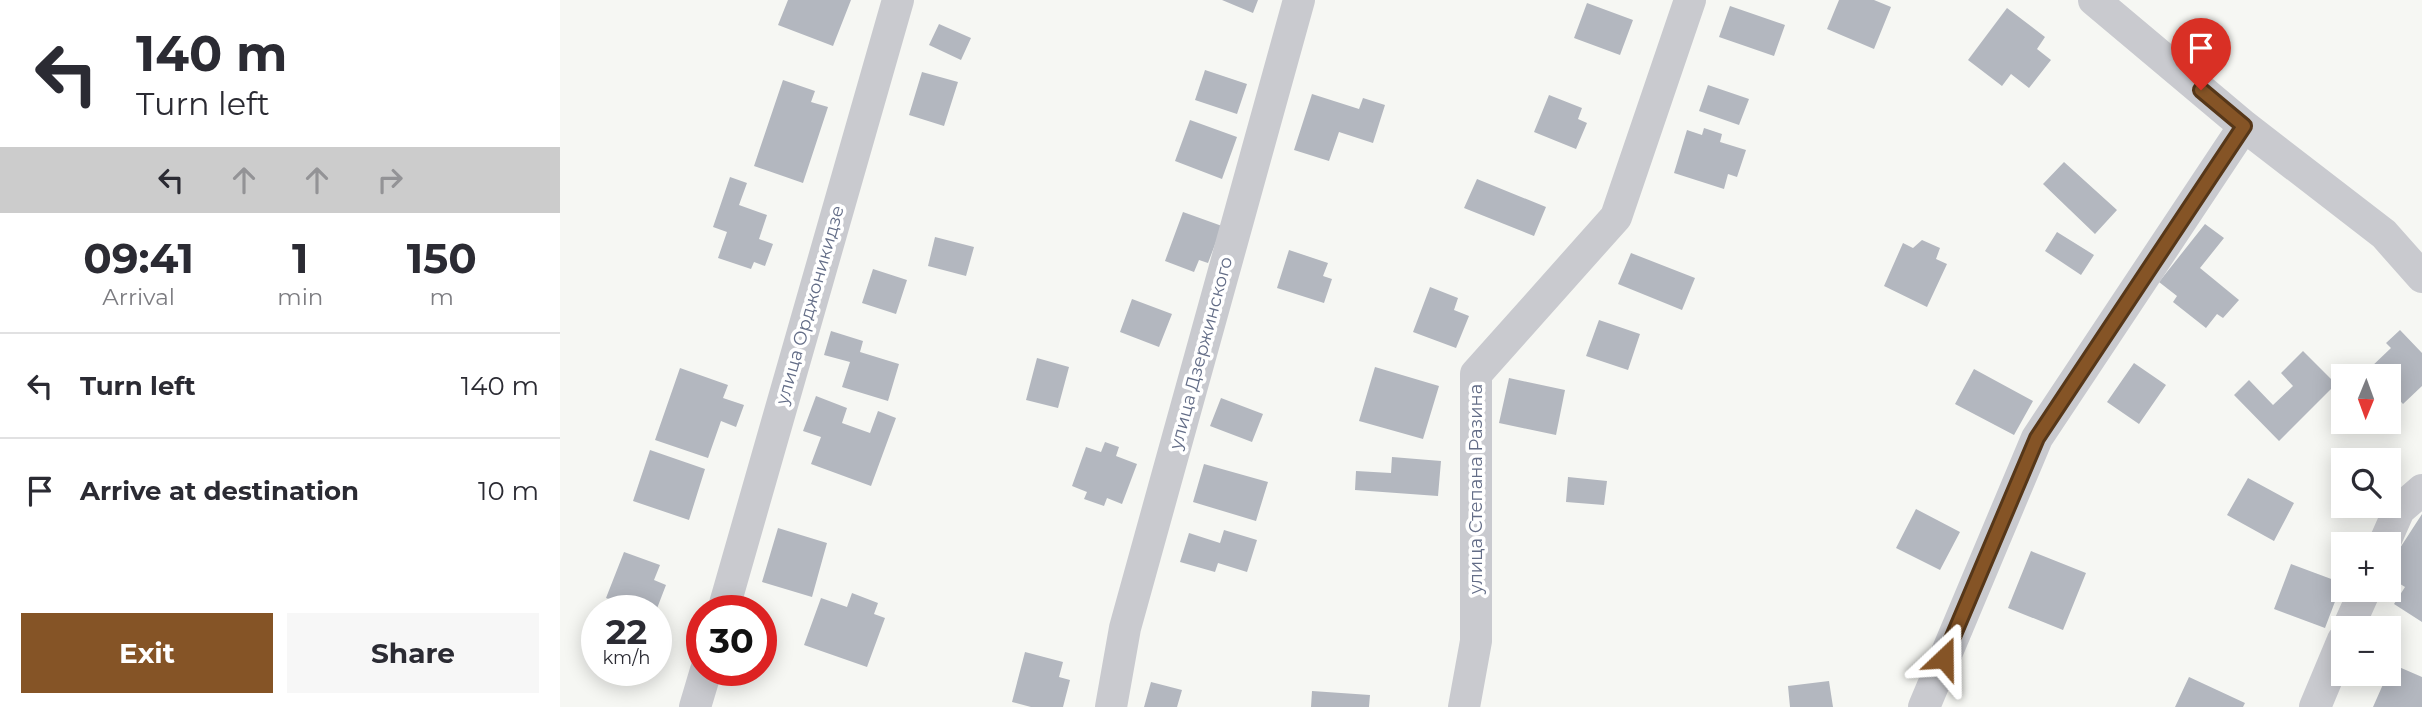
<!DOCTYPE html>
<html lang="en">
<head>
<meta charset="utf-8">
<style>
  :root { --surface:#fff; --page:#f7f7f7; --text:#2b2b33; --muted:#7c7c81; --line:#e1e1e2; --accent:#855426 }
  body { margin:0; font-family:Montserrat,sans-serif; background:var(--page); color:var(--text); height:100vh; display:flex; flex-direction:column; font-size:26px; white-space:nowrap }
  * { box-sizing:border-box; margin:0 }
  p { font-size:23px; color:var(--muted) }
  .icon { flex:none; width:38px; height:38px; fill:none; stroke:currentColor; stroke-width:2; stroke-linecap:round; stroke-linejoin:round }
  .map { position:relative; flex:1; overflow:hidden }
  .details { display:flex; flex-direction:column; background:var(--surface); width:560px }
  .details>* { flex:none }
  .top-card { background:#fff; color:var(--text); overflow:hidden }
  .needle { width:46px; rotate:181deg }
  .controls { position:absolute; left:1771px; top:364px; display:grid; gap:14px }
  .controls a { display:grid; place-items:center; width:70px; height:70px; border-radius:0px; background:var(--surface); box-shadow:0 4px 18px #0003; font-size:35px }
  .speed { position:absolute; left:21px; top:595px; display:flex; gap:14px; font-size:35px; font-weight:700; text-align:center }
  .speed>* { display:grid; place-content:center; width:91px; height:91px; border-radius:50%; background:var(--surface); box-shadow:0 4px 18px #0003; line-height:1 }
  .speed small { font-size:18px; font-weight:400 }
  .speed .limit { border:10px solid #d22; background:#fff; color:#111 }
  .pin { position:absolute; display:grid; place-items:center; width:60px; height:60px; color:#fff; margin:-72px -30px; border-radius:50% 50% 50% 0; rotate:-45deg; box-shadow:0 0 7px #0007 }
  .pin .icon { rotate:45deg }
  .me { position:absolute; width:77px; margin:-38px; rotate:23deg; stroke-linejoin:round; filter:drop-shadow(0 0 5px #0008) }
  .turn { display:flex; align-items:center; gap:24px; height:147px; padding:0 21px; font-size:32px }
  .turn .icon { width:91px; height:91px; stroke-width:2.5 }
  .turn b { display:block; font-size:49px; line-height:60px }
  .lanes { display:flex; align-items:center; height:66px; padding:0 21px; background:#0003; justify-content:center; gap:35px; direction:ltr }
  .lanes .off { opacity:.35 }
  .eta { display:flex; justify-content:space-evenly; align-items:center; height:119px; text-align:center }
  .eta b { font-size:42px; font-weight:700; line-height:49px }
  .button { display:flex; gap:14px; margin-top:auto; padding:14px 21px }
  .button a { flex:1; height:80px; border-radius:0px; background:var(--accent); color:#fff; font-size:28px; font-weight:700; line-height:80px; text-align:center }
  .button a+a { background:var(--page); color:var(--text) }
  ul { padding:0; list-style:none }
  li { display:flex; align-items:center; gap:21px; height:105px; padding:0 21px; border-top:2px solid var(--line) }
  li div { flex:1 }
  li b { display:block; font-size:26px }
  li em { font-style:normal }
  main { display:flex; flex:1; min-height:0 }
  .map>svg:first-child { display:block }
</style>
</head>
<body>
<main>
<section class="details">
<div class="top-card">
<div class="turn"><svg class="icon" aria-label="left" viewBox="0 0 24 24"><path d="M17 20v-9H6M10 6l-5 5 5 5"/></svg><div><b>140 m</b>Turn left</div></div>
<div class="lanes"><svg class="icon" aria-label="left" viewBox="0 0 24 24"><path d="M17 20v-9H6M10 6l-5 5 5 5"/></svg><svg class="icon off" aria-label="ahead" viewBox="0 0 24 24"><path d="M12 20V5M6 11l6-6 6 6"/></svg><svg class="icon off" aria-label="ahead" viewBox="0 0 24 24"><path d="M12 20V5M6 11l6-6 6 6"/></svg><svg class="icon off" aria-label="right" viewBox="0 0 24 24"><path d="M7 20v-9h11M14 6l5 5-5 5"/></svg></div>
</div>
<div class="eta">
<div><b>09:41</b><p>Arrival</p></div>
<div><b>1</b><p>min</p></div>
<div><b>150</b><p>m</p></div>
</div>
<ul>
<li><svg class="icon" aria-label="left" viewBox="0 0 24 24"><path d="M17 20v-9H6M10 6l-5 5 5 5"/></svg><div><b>Turn left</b></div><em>140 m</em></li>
<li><svg class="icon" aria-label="arrive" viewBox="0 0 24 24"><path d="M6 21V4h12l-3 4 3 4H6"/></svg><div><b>Arrive at destination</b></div><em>10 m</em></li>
</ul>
<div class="button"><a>Exit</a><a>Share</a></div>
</section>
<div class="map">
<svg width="1862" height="707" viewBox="0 0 1862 707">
  <rect width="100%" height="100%" fill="#f6f7f3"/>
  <path fill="#b3b7bf" d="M228 0H291L273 46 218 25Z
    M662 0H698L693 13Z
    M1279 0H1314L1331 7 1314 49 1267 29Z
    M1027 3 1073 20 1060 55 1014 38Z
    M1170 6 1225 25 1214 56 1159 37Z
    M1447 8 1485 37 1477 49 1491 60 1469 88 1451 74 1442 86 1408 60Z
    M379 24 411 38 401 60 369 45Z
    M645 70 687 84 677 114 635 100Z
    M362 72 398 82 384 126 349 115Z
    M223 80 255 91 251 102 268 107 243 183 194 166Z
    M1148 85 1189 99 1179 125 1139 111Z
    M752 94 799 109 803 98 825 105 813 143 779 132 769 161 734 150Z
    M989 95 1022 108 1018 119 1027 123 1016 149 974 132Z
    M630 120 677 137 662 179 615 161Z
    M1144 128 1162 134 1160 142 1186 150 1177 177 1168 174 1164 189 1114 173 1127 130 1142 135Z
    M1504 162 1557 210 1535 234 1483 184Z
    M170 177 187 183 179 205 207 215 199 239 213 244 205 266 194 262 191 269 158 258 167 232 153 227Z
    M917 179 986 207 974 236 904 208Z
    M623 212 662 226 648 263 639 260 634 272 605 261Z
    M1645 224 1664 238 1640 268 1679 300 1663 318 1657 314 1646 328 1613 302 1617 296 1599 282Z
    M1497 232 1534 255 1521 275 1485 251Z
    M375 237 414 247 406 276 368 266Z
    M1362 240 1380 248 1376 259 1387 264 1367 307 1324 286 1343 243 1353 248Z
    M729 250 768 263 763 276 772 279 764 303 717 288Z
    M1071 253 1135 278 1122 310 1058 284Z
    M313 269 347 280 336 314 302 303Z
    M870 287 898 298 894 310 909 316 896 348 853 332Z
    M572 299 612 314 599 347 560 332Z
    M1039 320 1080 334 1068 370 1026 356Z
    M1840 330 1862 353V386L1843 404 1829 389V376H1816L1809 369 1831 348 1826 343Z
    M271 331 303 341 300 352 339 364 328 401 282 387 290 362 264 355Z
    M1743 351 1776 384 1719 441 1674 395 1689 380 1713 405 1733 386 1721 373Z
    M477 358 509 367 498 408 466 400Z
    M1574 363 1606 385 1579 424 1547 402Z
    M815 367 879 386 863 439 799 421Z
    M120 368 168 385 163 398 184 405 176 427 161 421 148 458 95 440Z
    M1414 369 1473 401 1454 435 1395 404Z
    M949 378 1005 390 996 435 939 423Z
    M256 396 287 408 282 423 310 433 318 411 336 418 311 486 251 464 261 437 243 431Z
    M661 398 703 414 692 442 650 426Z
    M545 442 559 447 556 456 577 464 562 504 547 498 544 506 524 499 527 492 512 486 526 447 541 452Z
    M90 450 145 469 129 520 73 501Z
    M832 457 881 461 878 496 795 490 796 471 831 473Z
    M644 464 708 482 696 521 633 502Z
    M1008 477 1047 481 1044 505 1006 502Z
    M1688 478 1734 503 1714 541 1667 515Z
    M1356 509 1400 532 1380 570 1336 548Z
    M1862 514V622L1834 604 1845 587 1829 577V565Z
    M218 528 267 543 252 597 202 582Z
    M664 530 697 540 687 572 658 563 655 572 620 562 629 533 660 543Z
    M1471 551 1526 573 1503 630 1448 608Z
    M64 552 100 565 94 580 106 585 96 611H80L46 598Z
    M1731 564 1782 583 1765 628 1714 609Z
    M292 593 318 603 314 614 325 618 307 667 244 645 261 598 287 607Z
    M465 652 503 662 499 677 510 680 503 707H471L452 702Z
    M1832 664 1862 677V707H1813Z
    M1629 677 1685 703 1683 707H1615Z
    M1269 681 1273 707H1230L1228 686Z
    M591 682 622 690 617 707H584Z
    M752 691 810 695 809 707H751Z"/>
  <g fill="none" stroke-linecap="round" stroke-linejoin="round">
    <path stroke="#c9cacf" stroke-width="32" d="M1534 0 1684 126 1824 234 1862 277
      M1824 544 1839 510 1862 490
      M163 611 338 0
      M1788 628 1805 590
      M135 707 146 670
      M551 707 565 628 739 0
      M904 707 916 641V374L1056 217 1130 0
      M1364 707 1477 438 1684 126
      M1755 707 1783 640"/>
  </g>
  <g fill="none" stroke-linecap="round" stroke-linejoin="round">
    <g stroke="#563719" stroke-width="18">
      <path id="route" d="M1384 658 1477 438 1684 126 1641 90"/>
    </g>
    <use href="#route" stroke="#855426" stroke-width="12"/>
  </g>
  <g text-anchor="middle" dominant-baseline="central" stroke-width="7" stroke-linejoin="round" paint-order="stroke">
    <g font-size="18" fill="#636d87" stroke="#fff">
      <text transform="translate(250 305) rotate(-74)">улица Орджоникидзе</text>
      <text transform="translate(641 353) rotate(-75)">улица Дзержинского</text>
      <text transform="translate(916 489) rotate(-90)">улица Степана Разина</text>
    </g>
  </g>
</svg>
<div class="controls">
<a><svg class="needle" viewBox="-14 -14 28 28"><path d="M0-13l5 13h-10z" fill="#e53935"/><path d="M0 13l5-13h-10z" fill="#7c7c81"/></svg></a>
<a><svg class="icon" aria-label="search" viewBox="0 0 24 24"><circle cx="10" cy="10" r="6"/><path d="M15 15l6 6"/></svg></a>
<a>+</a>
<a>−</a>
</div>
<div class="speed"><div>22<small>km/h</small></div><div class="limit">30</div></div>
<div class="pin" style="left:1641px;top:90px;background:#d93025"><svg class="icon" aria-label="arrive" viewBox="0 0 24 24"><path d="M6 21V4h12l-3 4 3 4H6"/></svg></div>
<svg class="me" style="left:1384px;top:658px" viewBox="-20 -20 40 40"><path d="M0-17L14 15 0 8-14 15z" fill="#855426" stroke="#fff" stroke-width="4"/></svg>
</div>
</main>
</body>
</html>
